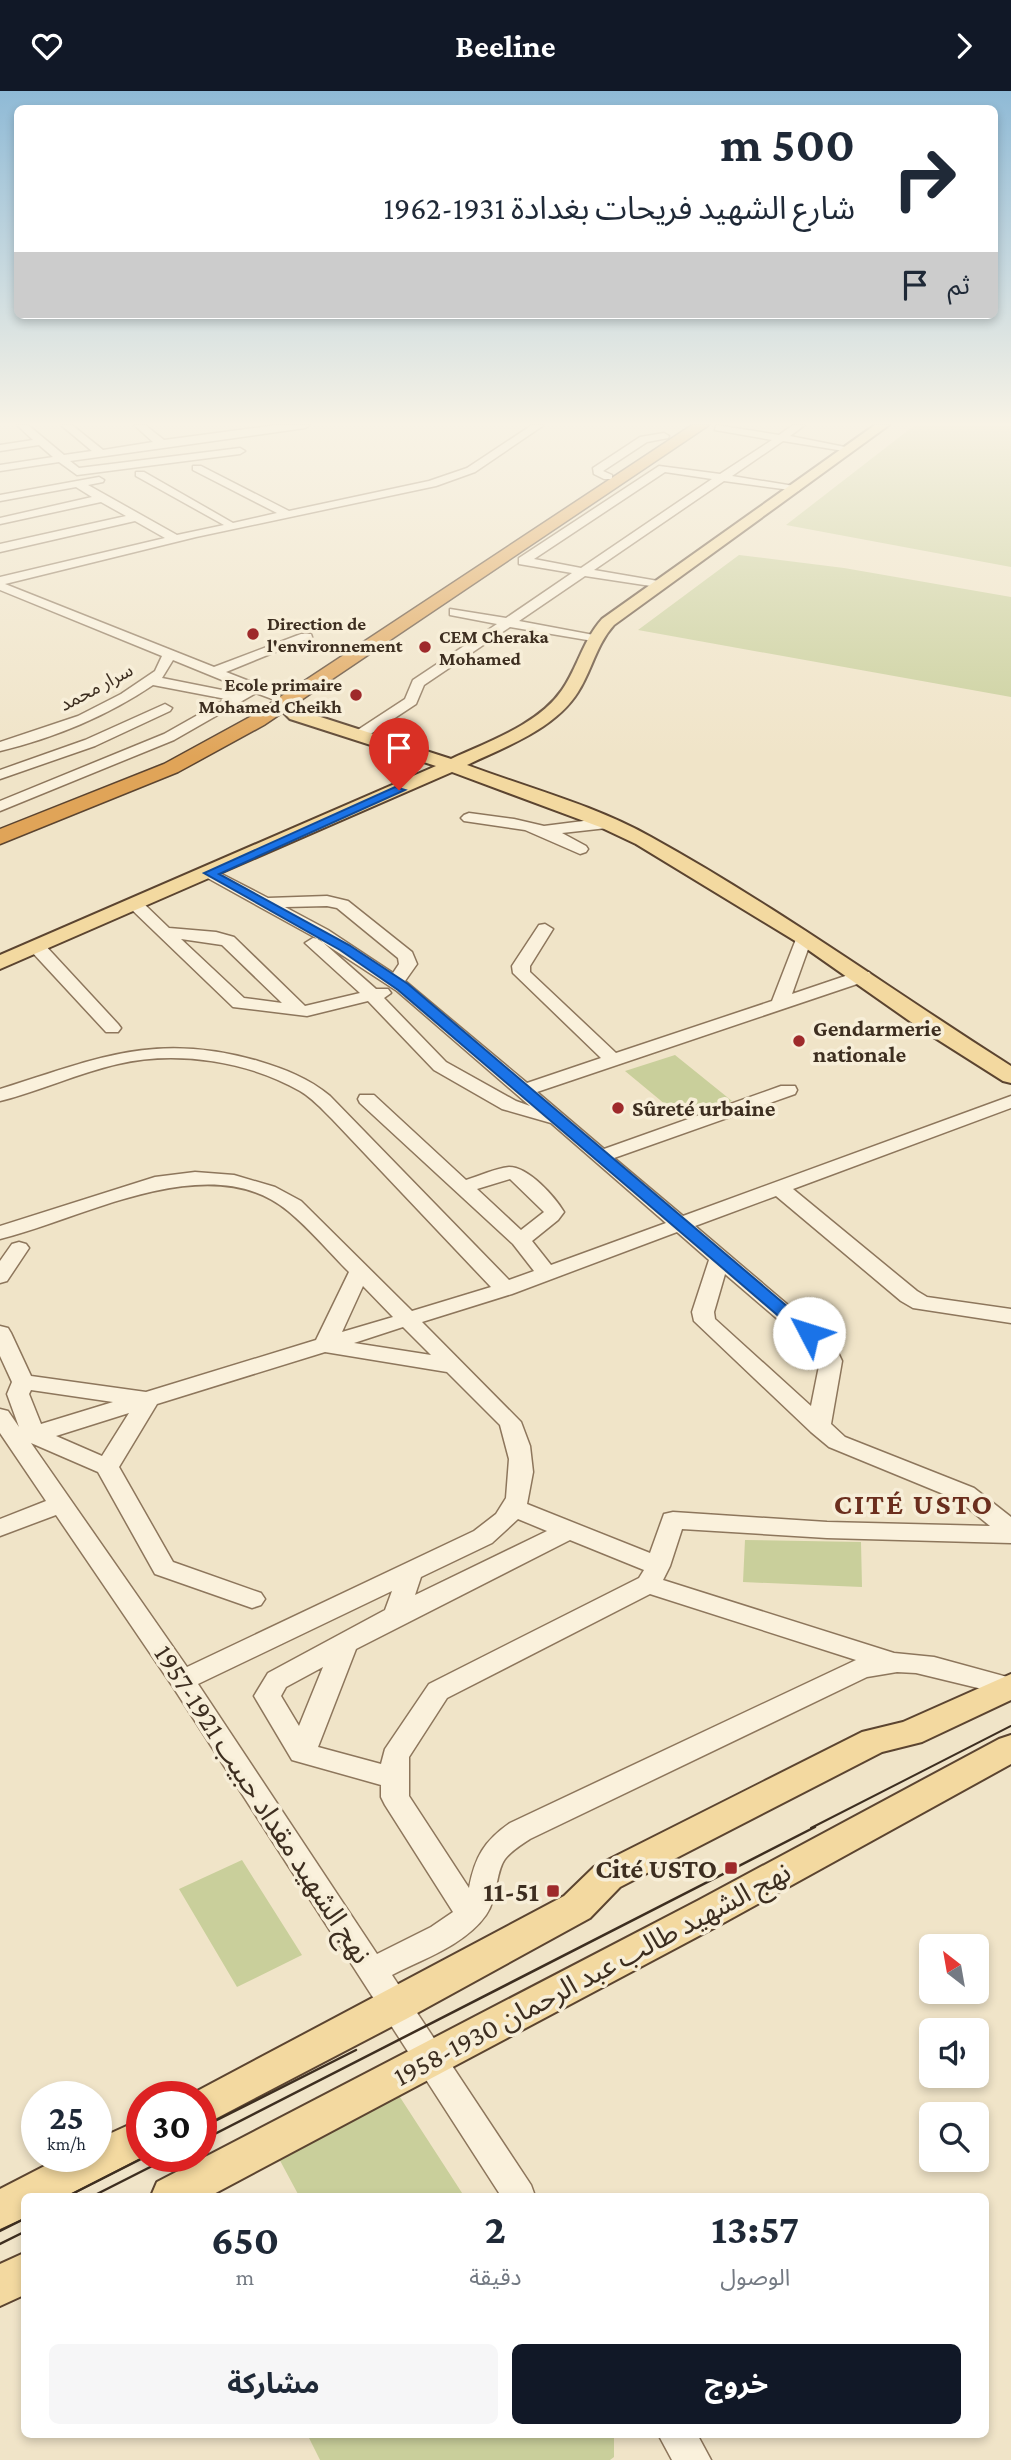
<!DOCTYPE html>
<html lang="ar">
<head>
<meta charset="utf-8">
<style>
  :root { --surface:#fff; --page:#f6f6f7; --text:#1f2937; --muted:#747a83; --accent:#111827 }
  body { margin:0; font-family:"Crimson Pro","Noto Sans Arabic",serif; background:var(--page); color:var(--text); direction:rtl; height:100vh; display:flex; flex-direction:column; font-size:26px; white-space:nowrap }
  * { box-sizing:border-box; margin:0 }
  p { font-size:23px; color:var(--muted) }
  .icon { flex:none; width:38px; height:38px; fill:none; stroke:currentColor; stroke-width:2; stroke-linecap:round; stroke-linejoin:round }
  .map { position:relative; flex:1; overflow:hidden; direction:ltr }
  .panel { position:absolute; left:21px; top:2102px; width:968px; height:245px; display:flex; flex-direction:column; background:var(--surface); border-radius:10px; box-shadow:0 4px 10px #0003; direction:rtl }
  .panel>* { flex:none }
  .guide { position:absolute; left:14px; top:14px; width:984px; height:214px; border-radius:10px; box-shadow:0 4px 10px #0003; direction:rtl; background:#fff; color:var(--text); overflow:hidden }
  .needle { width:46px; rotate:329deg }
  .controls { position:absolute; left:919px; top:1843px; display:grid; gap:14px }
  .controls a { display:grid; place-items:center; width:70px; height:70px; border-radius:10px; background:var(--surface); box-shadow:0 4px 10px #0003; font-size:35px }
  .speed { position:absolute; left:21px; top:1990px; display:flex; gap:14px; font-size:35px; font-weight:700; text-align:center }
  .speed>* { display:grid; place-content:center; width:91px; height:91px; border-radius:50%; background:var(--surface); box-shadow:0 4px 10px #0003; line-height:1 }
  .speed small { font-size:18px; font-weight:400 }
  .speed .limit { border:10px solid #d22; background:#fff; color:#111 }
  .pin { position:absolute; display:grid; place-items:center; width:60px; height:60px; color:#fff; margin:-72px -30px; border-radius:50% 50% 50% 0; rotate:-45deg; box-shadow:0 0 7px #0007 }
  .pin .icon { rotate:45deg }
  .me { position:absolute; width:77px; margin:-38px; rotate:310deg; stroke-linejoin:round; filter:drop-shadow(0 0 5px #0008) }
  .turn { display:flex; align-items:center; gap:24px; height:147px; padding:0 28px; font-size:32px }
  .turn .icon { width:91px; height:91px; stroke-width:2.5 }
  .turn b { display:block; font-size:49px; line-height:60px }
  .then { display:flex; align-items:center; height:66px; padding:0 28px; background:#0003; gap:14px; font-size:26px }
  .eta { display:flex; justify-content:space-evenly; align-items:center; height:119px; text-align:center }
  .eta b { font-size:42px; font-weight:700; line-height:49px }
  .action { display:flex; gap:14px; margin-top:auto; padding:14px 28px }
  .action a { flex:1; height:80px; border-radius:10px; background:var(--accent); color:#fff; font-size:28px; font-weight:700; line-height:80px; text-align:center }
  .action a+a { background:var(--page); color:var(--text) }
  header { display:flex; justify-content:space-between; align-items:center; height:91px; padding:0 28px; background:var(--accent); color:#fff; font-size:32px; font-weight:700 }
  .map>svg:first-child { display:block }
</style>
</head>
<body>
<header><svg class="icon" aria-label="forward" viewBox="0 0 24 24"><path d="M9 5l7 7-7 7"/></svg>Beeline<svg class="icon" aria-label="heart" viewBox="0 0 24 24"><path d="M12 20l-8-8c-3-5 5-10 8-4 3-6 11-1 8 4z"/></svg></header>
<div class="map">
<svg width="1011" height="2369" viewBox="0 0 1011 2369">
  <rect width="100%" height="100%" fill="#f0e4c8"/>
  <path fill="#c9cf9b" d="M915 334H1011V476L786 434Z
    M739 464 844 477 1011 506V606L638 539Z
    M675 964 732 1010 683 1028 625 980Z
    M745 1449 861 1451 862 1496 743 1491Z
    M242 1769 302 1864 237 1896 179 1798Z
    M396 2000 464 2105H299L277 2064Z
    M307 2343H614V2366L610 2369H320Z"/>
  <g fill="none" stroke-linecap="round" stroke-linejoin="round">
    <g stroke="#8d765c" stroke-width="3">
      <path id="minor" d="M17 334H28L64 364 92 360 61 334H72L103 359 153 351 134 334H145L164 349 277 334H310L305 337 70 370 79 377 240 357 245 360 240 363 77 384 59 371 0 380V374L53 366 39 354 0 360V354L33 349Z
        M532 334H544L475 381 436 395 196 446 5 493 214 576 301 543H311L312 546 226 581 280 602V608L275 609 256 602 174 649 0 720V710L164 643 226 608 153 594C107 625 54 647 0 660V651L78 625 121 603 155 580 162 565 0 499V486L165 447 135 430 0 461V453L126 425 101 411 0 433V427L92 406 76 396 0 410V404L99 386 104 389 103 391 88 394 177 444 224 434 136 385V381H144L233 432 277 422 193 379V375H201L289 420 429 390 467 377ZM173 569 244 598 237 602 162 587Z
        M716 334 779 344 793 334H805L790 345 855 358 850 361 783 350 732 385 794 395 800 398 798 400 724 390 594 479 664 491V497L585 485 519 530 599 545V551L510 536 424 594 416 613 363 648H353V642L405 608 413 589 497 533 450 524V518L506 527 572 482 519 473V467L659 375 720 383 772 349 715 339ZM665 381 712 388 581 477 534 468Z
        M664 342 669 345 668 347 647 351 603 380 612 384V388H604L594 383 593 377 640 346Z
        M165 613 172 617 170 620 95 655 0 688V679L85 649Z
        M469 722 514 728 544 735 607 727 615 732 607 737 562 742 586 755 588 758 586 761 580 763 525 739 464 730 461 727 464 724Z
        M210 777 268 807 327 805 348 810 412 861 417 873 405 890 527 992 601 967 513 882 512 875 539 834 545 833 553 838 530 875V881L616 962 772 910 798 843 804 842 812 847 792 903 857 881H869L872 885 869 889 537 1001 604 1058 781 995H795L797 999 795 1003 614 1067 683 1125 1011 1005V1017L793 1098 917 1200 927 1206 1011 1218V1232L913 1217 901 1210 776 1105 695 1135 834 1253 842 1270 831 1333 845 1346 974 1397 1011 1426V1452L827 1447 682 1438 670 1475 663 1489 894 1562 934 1566 1011 1587V1605L916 1582 897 1581 867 1586 530 1748C521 1754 511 1760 505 1768 495 1782 498 1807 486 1824 465 1854 423 1868 392 1884L531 2094 535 2105H501L173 1596 56 1424 0 1445V1428L46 1410 0 1342V1318L8 1320 19 1336 7 1303 12 1291 0 1265V1235L8 1237 11 1242 31 1285 146 1301 316 1249 349 1181C329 1161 310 1138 288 1120 210 1055 83 1128 0 1148V1135L155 1086 195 1081 234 1084 275 1096 301 1110 412 1220 491 1196 332 1028C322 1018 312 1007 300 1000 248 970 176 959 118 973 78 982 40 1000 0 1010V998C96 968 155 940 258 970 284 978 309 987 330 1005L509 1189 534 1180 513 1153 360 1012 358 1008 360 1004H374L466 1089C479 1085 496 1077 509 1076 529 1076 555 1106 564 1121L558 1129 532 1150 551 1174 666 1132 551 1032 502 1018 434 979 368 910 307 925 233 916 130 817 128 814 130 811H142L169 837 216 841 234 846 305 915 360 902 305 852 313 847 319 848 376 898H388L391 902 384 907 446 971 516 1010 530 1015 397 900 316 847 204 785 202 782ZM327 815 337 817 398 867 399 873 393 882 328 839 285 816ZM181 848 222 854 282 912 244 907ZM510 1088 544 1121 521 1139 477 1098ZM677 1141 709 1169 692 1221 694 1230 811 1341 829 1356 958 1409 990 1435 827 1431 673 1421 664 1423 650 1462 527 1413 533 1381 530 1355 521 1331 422 1231 512 1203ZM725 1183 816 1261 820 1270 811 1315 715 1228 714 1221ZM363 1195 393 1226 342 1241ZM403 1236 431 1264 354 1252ZM325 1261 447 1281 500 1334 509 1368 506 1407 496 1423 474 1440 187 1576 31 1352 98 1381 155 1483 252 1517 261 1514 265 1508 261 1502 173 1471 119 1376 157 1313ZM31 1299 113 1311 41 1333 29 1303ZM129 1322 102 1365 56 1345ZM518 1428 547 1440 415 1504 421 1486 492 1452ZM570 1449 644 1479 639 1487 429 1593 385 1658 381 1673 318 1656 356 1558ZM392 1500 385 1519 268 1582 254 1605 292 1669 381 1694V1706L385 1714 453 1821 431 1836 377 1863 198 1593ZM650 1503 856 1569 510 1732C484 1750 475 1766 469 1797L409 1705V1666L447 1607ZM323 1576 299 1635 281 1605 286 1596Z
        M37 851 43 852 118 933 121 937 118 941H106L31 860 29 856Z
        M19 1151 26 1153 29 1157 7 1190 0 1192V1170L12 1153Z
        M658 2343H697L711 2369H672Z"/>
    </g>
    <g stroke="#5b4430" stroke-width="4">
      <path id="major" d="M875 334H889L614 534C596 554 592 579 578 601 555 638 505 656 467 674 528 697 594 714 651 746 776 815 891 899 1011 975V992L1003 990 921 938 797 851 636 753 600 736 452 681 0 878V864L436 675 290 628 279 617 283 606H295L297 616 302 620 451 668C487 651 538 634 562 599 578 576 583 549 602 528Z
        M1011 1583V1609L922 1651 882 1661 620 1796 590 1827 408 1927 215 2028 201 2033V2006H186L564 1805 594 1776 862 1641 903 1631Z
        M1011 1644V1673L725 1831 210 2105H151L157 2091 699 1809 999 1648Z
        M142 2028V2065H144L66 2105H24V2127L0 2138V2098L64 2065H96V2049Z
        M24 2162V2204L0 2215V2173Z"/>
    </g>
    <g stroke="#5b4430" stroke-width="3">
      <path id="highway" d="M692 334H709L264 634 178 681 0 753V738L164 673 250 626Z"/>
    </g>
    <use href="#minor" fill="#faf1dc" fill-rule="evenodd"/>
    <use href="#major" fill="#f3d9a0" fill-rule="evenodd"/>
    <use href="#highway" fill="#e0a458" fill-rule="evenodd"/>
    <path stroke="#3d2e20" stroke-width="2" d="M811 1737 1011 1635"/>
    <path stroke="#3d2e20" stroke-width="2.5" d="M201 2037 356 1959
      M201 2050 815 1736
      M68 2105 147 2065
      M93 2105 172 2065
      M0 2140 24 2128
      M0 2153 24 2141"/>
  </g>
  <linearGradient id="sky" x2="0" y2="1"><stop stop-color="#8fbad6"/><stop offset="0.5" stop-color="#f8f3e6"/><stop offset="1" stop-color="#f8f3e6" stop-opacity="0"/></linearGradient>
  <rect width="1011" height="666" fill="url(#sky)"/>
  <path fill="#1a73e8" stroke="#114b97" stroke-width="2" d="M395 696 405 699 219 783 349 854 408 893 815 1239 817 1242 815 1246H803L398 899 340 859 204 782Z"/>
  <g fill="#9e2a2b" stroke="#f7eed8" stroke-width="2.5">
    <circle cx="253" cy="543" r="7"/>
    <circle cx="425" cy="556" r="7"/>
    <circle cx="356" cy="604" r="7"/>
    <circle cx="799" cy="950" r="7"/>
    <circle cx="618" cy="1017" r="7"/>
    <rect x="724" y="1770" width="14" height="14" rx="3.5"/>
    <rect x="546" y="1793" width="14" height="14" rx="3.5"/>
  </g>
  <g text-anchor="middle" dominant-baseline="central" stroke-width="7" stroke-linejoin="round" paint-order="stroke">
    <g font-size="19" font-weight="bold" fill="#3d2e20" stroke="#f7eed8" text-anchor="start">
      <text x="267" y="532">Direction de<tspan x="267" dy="22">l'environnement</tspan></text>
      <text x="439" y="545">CEM Cheraka<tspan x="439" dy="22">Mohamed</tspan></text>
      <text x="342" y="593" text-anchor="end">Ecole primaire<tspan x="342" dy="22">Mohamed Cheikh</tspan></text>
    </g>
    <g font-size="19" fill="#3d2e20" stroke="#f7eed8">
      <text transform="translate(96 596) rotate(-28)">سرار محمد</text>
    </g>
    <g font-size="23" font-weight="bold" fill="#3d2e20" stroke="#f7eed8" text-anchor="start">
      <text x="813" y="937">Gendarmerie<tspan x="813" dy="26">nationale</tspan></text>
      <text x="632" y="1017">Sûreté urbaine</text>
    </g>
    <g font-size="28" fill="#3d2e20" stroke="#f7eed8">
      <text transform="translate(263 1713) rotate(57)">نهج الشهيد مقداد حبيب 1921-1957</text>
      <text transform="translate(592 1883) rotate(-28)">نهج الشهيد طالب عبد الرحمان 1930-1958</text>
    </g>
    <g font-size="28" font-weight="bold" fill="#3d2e20" stroke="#f7eed8" text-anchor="end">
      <text x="717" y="1777">Cité USTO</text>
      <text x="539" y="1800">11-51</text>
    </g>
    <g font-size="30" font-weight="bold" letter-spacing="2" fill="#6b2e1e" stroke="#f7eed8">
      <text x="914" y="1412">CITÉ USTO</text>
    </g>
  </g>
</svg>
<div class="controls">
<a><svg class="needle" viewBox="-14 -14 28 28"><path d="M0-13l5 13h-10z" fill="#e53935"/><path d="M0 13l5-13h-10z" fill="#747a83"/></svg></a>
<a><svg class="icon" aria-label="sound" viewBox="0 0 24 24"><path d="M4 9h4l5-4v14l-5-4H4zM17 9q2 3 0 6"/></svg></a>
<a><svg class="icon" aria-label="search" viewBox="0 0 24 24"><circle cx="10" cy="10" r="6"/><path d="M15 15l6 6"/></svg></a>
</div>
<div class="speed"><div>25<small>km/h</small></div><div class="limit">30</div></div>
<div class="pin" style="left:399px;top:699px;background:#d93025"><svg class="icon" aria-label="arrive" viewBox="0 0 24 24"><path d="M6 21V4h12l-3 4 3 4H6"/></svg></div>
<svg class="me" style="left:809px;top:1242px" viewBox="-20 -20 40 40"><circle r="19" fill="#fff"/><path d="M0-13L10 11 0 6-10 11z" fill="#1a73e8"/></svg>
<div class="guide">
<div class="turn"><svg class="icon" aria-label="right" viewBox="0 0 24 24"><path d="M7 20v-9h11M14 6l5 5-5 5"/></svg><div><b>500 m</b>شارع الشهيد فريحات بغدادة 1931-1962</div></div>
<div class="then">ثم<svg class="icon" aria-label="arrive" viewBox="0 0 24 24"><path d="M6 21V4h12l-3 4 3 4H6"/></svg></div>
</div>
<section class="panel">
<div class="eta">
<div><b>13:57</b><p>الوصول</p></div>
<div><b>2</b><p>دقيقة</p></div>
<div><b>650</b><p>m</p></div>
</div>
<div class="action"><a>خروج</a><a>مشاركة</a></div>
</section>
</div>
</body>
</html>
